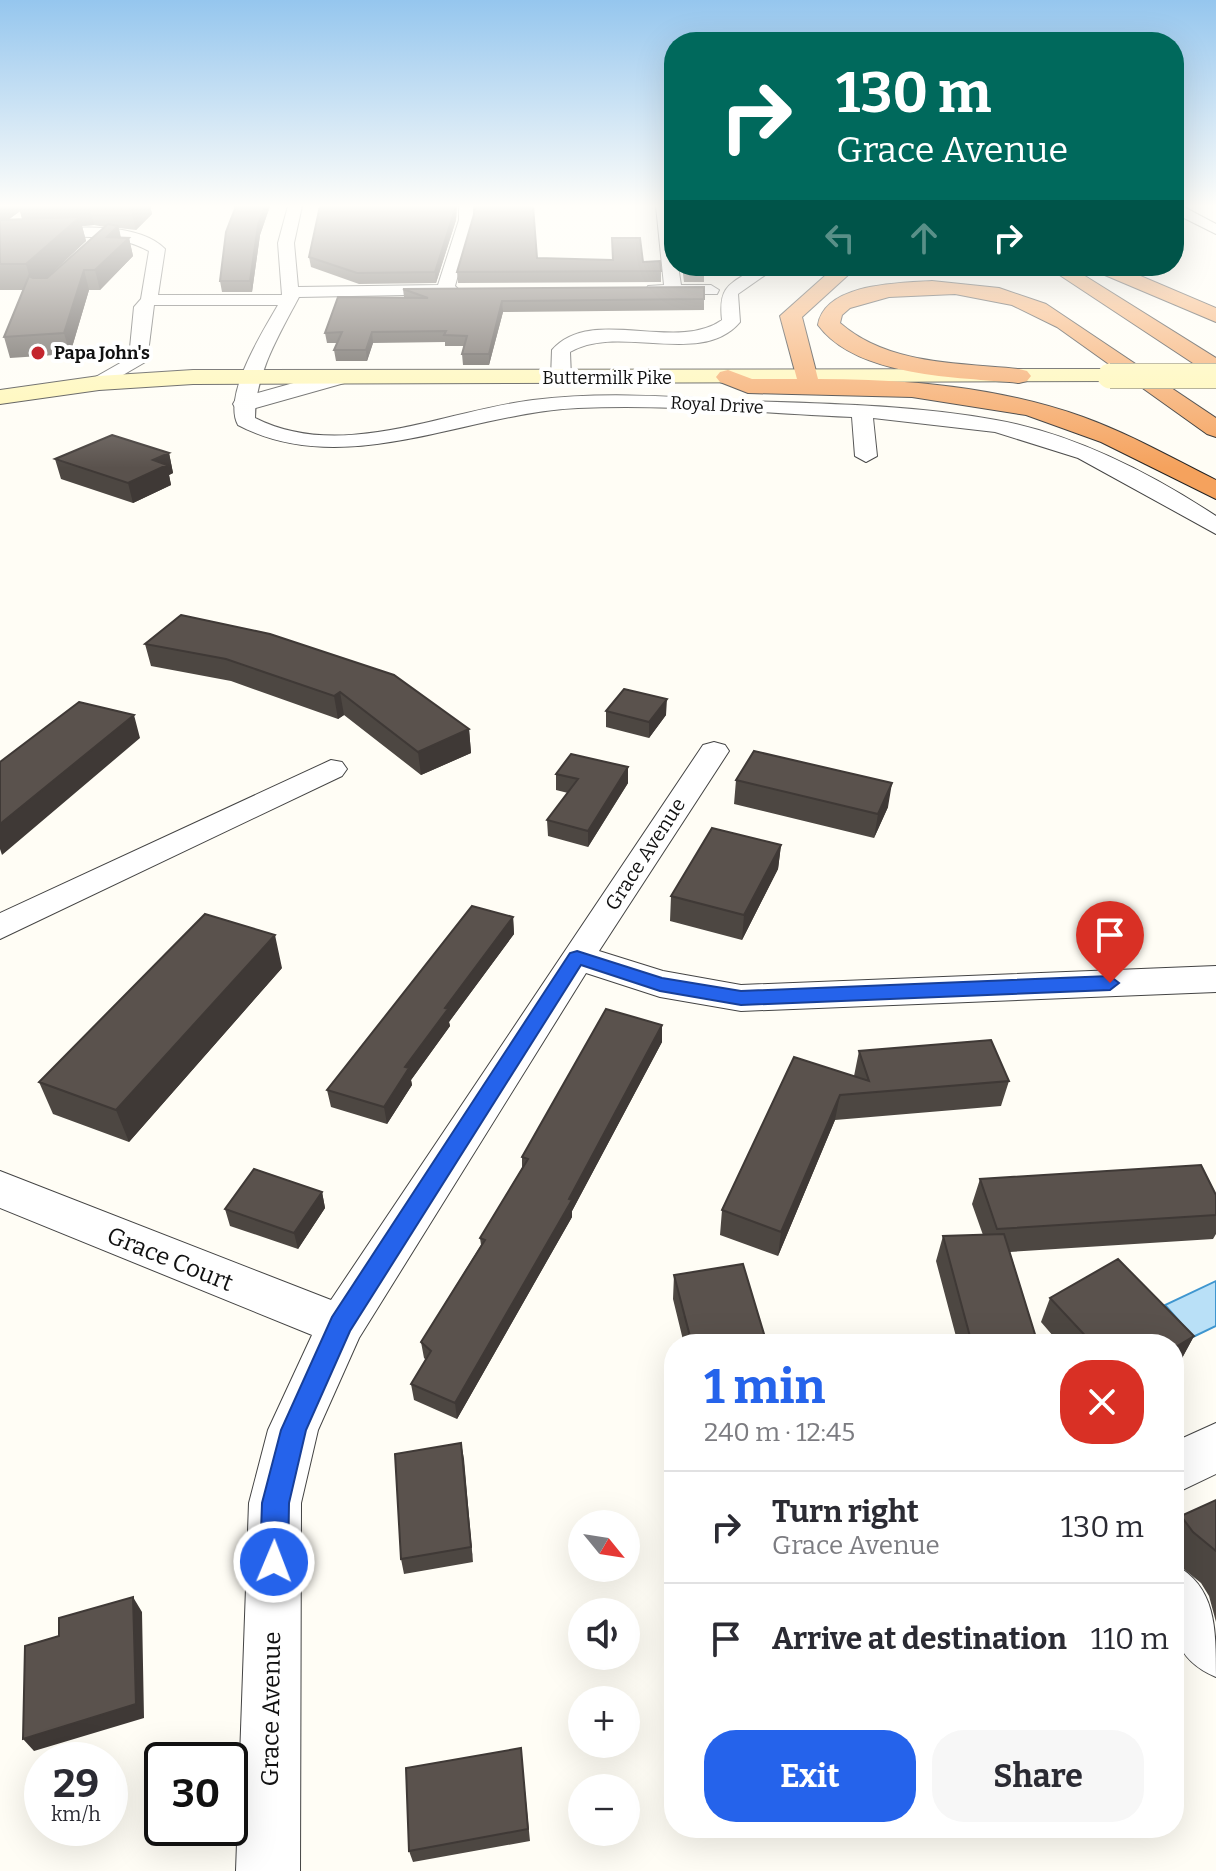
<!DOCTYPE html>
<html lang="en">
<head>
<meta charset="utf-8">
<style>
  :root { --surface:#fff; --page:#f7f7f7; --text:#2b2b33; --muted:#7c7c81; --line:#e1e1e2; --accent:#2563eb }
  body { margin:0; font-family:Bitter,serif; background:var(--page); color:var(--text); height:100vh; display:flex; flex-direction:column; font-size:30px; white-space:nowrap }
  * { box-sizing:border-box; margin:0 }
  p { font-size:26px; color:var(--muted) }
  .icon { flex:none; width:44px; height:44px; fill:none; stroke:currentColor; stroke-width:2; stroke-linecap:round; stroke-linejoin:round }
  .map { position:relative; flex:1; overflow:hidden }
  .sheet { position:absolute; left:664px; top:1334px; width:520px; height:504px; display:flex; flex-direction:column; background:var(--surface); border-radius:32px; box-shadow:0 8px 32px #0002 }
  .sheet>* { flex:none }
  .hud { position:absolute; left:664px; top:32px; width:520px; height:244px; border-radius:32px; box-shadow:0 8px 32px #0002; background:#00695c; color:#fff; overflow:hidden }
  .needle { width:52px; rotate:120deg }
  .controls { position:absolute; left:568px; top:1510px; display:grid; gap:16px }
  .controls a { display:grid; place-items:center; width:72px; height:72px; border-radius:50%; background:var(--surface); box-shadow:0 8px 32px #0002; font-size:40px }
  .speed { position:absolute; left:24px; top:1742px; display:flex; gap:16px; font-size:40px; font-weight:700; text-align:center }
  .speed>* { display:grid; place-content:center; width:104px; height:104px; border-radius:50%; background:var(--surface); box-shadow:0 8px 32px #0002; line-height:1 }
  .speed small { font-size:20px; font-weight:400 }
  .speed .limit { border:4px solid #111; border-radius:12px; background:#fff; color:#111 }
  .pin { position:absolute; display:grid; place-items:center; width:68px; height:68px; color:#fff; margin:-82px -34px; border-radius:50% 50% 50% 0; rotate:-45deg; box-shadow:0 0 8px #0007 }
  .pin .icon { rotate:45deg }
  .me { position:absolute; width:88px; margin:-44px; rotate:1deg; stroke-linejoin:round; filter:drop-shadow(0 0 6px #0008) }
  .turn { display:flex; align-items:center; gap:28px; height:168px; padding:0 40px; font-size:36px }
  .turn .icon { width:104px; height:104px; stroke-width:2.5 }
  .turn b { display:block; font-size:56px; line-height:68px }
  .lanes { display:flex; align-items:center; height:76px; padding:0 40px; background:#0003; justify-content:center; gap:40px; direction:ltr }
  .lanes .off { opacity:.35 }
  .round { display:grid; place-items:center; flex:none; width:84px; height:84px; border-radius:32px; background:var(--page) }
  .overview { display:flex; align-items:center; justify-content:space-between; height:136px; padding:0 40px }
  h1 { font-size:48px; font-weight:700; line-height:60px; color:var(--accent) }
  .primary-button { display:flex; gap:16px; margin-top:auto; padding:16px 40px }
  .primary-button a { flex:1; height:92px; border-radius:32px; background:var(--accent); color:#fff; font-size:32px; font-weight:700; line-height:92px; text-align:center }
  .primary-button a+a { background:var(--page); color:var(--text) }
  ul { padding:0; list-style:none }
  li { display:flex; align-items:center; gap:24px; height:112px; padding:0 40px; border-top:2px solid var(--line) }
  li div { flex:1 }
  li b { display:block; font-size:30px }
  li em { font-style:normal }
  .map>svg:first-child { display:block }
</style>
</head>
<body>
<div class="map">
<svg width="1216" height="1871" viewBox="0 0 1216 1871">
  <rect width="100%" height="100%" fill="#fffdf5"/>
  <path fill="#b9e0f7" stroke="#3f96cf" stroke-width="2" d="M1216 1281V1326L1193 1337 1165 1305Z"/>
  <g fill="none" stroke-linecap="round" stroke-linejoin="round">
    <g stroke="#444" stroke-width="2">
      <path id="minor" d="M288 206H302L294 243 298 287 438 285 459 220V206H473V220L455 286 459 290 457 294 299 297C279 335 255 374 255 418 342 462 443 411 533 400 605 391 677 397 750 401 832 404 915 405 996 420 1075 434 1150 473 1216 516V534L1078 458 995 432 873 418 877 456 866 462 855 456 852 417C761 413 669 404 578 408 466 413 345 481 238 425 222 396 263 331 278 305H154L147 361 99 389 92 387 89 383 92 379 129 358 134 307 141 299 149 251C105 227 48 240 0 243V233C43 231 132 215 165 249L158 295H282L278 243Z
        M656 206H670L674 266H678L681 285H711L719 290 717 294H648L646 290 648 286 664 285Z
        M1174 206H1182L1216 224V234L1174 213Z
        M759 266H778L738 294 740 322C701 368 619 323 570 352L571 378 568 382H554L551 378 552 350C591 305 675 353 722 320 718 284 731 284 759 266Z
        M714 742 725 745 729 751 599 951 663 971 741 985 1216 966V992L741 1011 660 997 586 973 359 1338 318 1430 301 1503 300 1871H236L249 1503 268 1430 312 1335 0 1208V1171L331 1300 699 751 703 745Z
        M331 760 342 762 347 769 342 776 0 939V913Z
        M1216 1423V1474L1174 1494V1442Z
        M1174 1564C1216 1587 1216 1627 1216 1677 1162 1654 1174 1613 1174 1564Z"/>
    </g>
    <g stroke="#444" stroke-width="2">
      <path id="tertiary" d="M340 370 348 372 352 377 348 382 245 411 236 409 233 404 236 399Z"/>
    </g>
    <g stroke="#333" stroke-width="2">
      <path id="secondary" d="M1110 369 1118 371 1122 376 1118 381 193 384 99 390 0 404V390L99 376 193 370Z"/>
    </g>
    <g stroke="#222" stroke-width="2">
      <path id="motorway" d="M836 266H858L802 317 818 379C908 379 998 387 1083 417 1130 434 1172 458 1216 480V499L1101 442 1026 415 912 397 748 393 720 382 716 377 720 372 728 370 752 379H797L780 316Z
        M1046 266H1069L1216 358V375L1208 373Z
        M1090 266H1117L1216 308V322L1093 270Z
        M932 281 999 288 1046 304 1216 418V437L1207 434 1057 327 1012 305 955 294 889 297 850 308 842 315 840 323C888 365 959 363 1019 369L1027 371 1031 376 1027 381 1019 383C960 377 857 378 818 325 825 283 899 283 932 281Z"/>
    </g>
    <use href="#minor" fill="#fff" fill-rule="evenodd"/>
    <use href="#tertiary" fill="#fff" fill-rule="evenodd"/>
    <use href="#secondary" fill="#fff6b0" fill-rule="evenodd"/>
    <use href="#motorway" fill="#f5a25d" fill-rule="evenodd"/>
    <g stroke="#333" stroke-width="26" stroke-linecap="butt">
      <path id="secondary-bridge" d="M1110 376H1216"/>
    </g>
    <use href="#secondary-bridge" stroke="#fff6b0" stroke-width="25"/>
  </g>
  <path fill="#4d4742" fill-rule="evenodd" d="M0 206H150L152 214 136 230 119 228 121 238H129L133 256 100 290H89L70 354 10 358 4 337 23 290H0ZM20 211 22 219 8 220ZM94 225 105 227 48 277 86 241 82 226Z
    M236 206H270L260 235 252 292H222L220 281Z
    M320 206H457L456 220 436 283 359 284 311 267 309 257Z
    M475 211 537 258 613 260 612 238 643 262 661 271V282L458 283 457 272Z
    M682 266H704V282H684Z
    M704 287V310L503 312 489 365H463L462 354 464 346H445V342L373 343 367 361H336L334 350 337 343H327L325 333 404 297 403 289Z
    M169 453 173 473 169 475 171 485 133 503 61 479 55 459Z
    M145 644 394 675 469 729 471 753 421 775 344 715 338 719 231 681 151 666Z
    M606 711 666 715 649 738 606 727Z
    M628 767V783L588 847 548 836 547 820 568 793 556 790V774Z
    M736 780 888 807 874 838 734 804Z
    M781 845 778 869 742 940 670 921 671 896Z
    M513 917 514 934 449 1022 450 1026 411 1080 412 1085 387 1124 331 1107 327 1090Z
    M282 968 129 1142 53 1114 39 1082Z
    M662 1025V1042L572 1211V1217L457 1419 414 1400 411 1384 426 1360 424 1358 421 1342 481 1245 480 1238 522 1168V1157Z
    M859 1051 1009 1081 1001 1106 835 1120 778 1256 720 1235 722 1210 854 1076Z
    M980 1179 1216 1195V1234L1213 1239 1010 1252 1038 1344H958L936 1261 943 1236 983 1235 972 1204Z
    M322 1192 325 1208 298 1249 230 1226 225 1209Z
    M674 1275 767 1344H684L673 1299Z
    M1050 1298 1194 1336 1181 1360 1174 1364V1344H1060L1041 1322Z
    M461 1443 473 1562 404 1574 401 1559Z
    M1216 1500V1622L1209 1596 1201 1583 1174 1561V1526L1181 1516Z
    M522 1761 530 1841 413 1862 409 1851Z"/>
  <path fill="#3f3936" d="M0 206H89L94 225 82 226 86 241 33 290 26 264 25 229 20 211 0 226Z
    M130 206H150L152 214 136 230Z
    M265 206H270L260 235 252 292 250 281 258 225Z
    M456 206H457L456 220 436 283 435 272Z
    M118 226 122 244 129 238 133 256 100 290 95 270 107 237Z
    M84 270 89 290 70 354 64 333Z
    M502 301 503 312 489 365V354Z
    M372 332 373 343 367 361 366 350Z
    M169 453 173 473 169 475 171 485 133 503 128 483 153 460Z
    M340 692 344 715 338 719 334 696Z
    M667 699 666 715 649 738V722Z
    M134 715 140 738 2 855 0 849V824Z
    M469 729 471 753 421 775 418 752Z
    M628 767V783L588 847V831Z
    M892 783 888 807 874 838 878 814Z
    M781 845 778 869 742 940 744 915Z
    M513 917 514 934 449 1022 450 1026 411 1080 412 1085 387 1124 384 1107 405 1067 445 1008Z
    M275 935 282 968 129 1142 116 1110Z
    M662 1025V1042L572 1211V1217L457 1419 455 1403 569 1199Z
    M840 1095 835 1120 778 1256 781 1232Z
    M322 1192 325 1208 298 1249 294 1233Z
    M1194 1336 1181 1360 1174 1364V1348Z
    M461 1443 464 1459 473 1562 471 1547Z
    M133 1597 142 1612 144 1718 34 1751 23 1739Z"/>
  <path fill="#5a524d" stroke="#3f3936" stroke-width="2" d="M236 206H265L258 225 250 281H220L226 232Z
    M320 206H456L435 272 357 273 309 257Z
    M475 206H533L537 258 613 260 612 238H640L643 262 660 261 661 271 457 272 475 211Z
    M80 217 26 264H0V220Z
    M108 224 118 226 107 237 129 238 95 270H84L64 333 4 337 29 276 33 278H47Z
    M683 266H704V271H684Z
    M704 287V299L502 301 489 354H462L467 336 444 335 446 331 372 332 366 350H334L342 332 325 333 338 297 428 298 403 289Z
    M112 435 169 453 153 460 167 465 128 483 55 459Z
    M181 615 270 634 394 675 469 729 418 752 340 692 334 696 226 659 145 644Z
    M624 689 667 699 649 722 606 711Z
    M79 702 134 715 0 824V762Z
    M754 751 892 783 878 814 736 780Z
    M571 754 628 767 588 831 547 820 578 779 556 774Z
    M712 828 781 845 744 915 671 896Z
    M472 906 513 917 445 1008 448 1009 405 1067 409 1068 384 1107 327 1090Z
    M205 914 275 935 116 1110 39 1082Z
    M606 1009 662 1025 569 1199 572 1200 455 1403 411 1384 431 1351 421 1342 485 1240 480 1238 528 1159 522 1157Z
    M991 1040 1009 1081 840 1095 781 1232 722 1210 794 1057 869 1081 859 1051Z
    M1201 1165 1216 1195V1215L997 1229 980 1179Z
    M254 1169 322 1192 294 1233 225 1209Z
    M1004 1234 1038 1344H972L943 1236Z
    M1118 1259 1194 1336 1174 1348V1344H1093L1050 1298Z
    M743 1264 767 1344H692L674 1275Z
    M461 1443 471 1547 401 1559 395 1454Z
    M1216 1500V1551L1193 1532 1181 1516Z
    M133 1597 136 1704 23 1739 25 1646 59 1636V1618Z
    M521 1748 528 1829 409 1851 406 1768Z"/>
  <linearGradient id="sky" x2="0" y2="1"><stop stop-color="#95c6ee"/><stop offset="0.44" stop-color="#fffefa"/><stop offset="1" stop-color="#fffefa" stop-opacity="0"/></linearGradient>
  <rect width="1216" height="468" fill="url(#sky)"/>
  <path fill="#2563eb" stroke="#184099" stroke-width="2" d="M577 951 662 978 741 991 1110 976 1119 983 1110 990 741 1005 660 991 581 965 350 1331 306 1430 289 1503 288 1562 284 1572 274 1576 264 1572 260 1562 262 1503 281 1430 332 1317 570 953Z"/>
  <circle fill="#c4262e" stroke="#fff" stroke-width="3" cx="38" cy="353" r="8"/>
  <g text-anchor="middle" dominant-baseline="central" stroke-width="8" stroke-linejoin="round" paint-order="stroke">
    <g font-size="18" font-weight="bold" fill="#111" stroke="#fff" text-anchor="start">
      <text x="54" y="353">Papa John's</text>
    </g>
    <g font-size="18" fill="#111" stroke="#fff">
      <text x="607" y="378">Buttermilk Pike</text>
      <text transform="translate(717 405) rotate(3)">Royal Drive</text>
    </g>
    <g font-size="20" fill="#111" stroke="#fff">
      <text transform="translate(645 854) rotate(-57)">Grace Avenue</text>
    </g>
    <g font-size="24" fill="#111" stroke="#fff">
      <text transform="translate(170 1259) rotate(22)">Grace Court</text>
      <text transform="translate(271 1709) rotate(-89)">Grace Avenue</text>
    </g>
  </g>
</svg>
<div class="controls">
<a><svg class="needle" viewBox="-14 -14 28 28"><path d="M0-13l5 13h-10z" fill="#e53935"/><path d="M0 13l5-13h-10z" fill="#7c7c81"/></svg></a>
<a><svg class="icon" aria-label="sound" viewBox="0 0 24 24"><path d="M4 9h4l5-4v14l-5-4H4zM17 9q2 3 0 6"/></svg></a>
<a>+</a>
<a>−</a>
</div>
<div class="speed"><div>29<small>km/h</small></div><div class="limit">30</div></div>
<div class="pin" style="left:1110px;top:983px;background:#d93025"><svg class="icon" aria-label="arrive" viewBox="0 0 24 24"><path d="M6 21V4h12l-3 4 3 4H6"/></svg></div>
<svg class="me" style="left:274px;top:1562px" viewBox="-20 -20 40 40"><circle r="17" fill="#2563eb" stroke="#fff" stroke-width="3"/><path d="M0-11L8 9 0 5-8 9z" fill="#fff"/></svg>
<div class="hud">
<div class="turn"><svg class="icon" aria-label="right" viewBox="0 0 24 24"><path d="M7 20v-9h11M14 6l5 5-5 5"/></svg><div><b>130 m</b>Grace Avenue</div></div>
<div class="lanes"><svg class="icon off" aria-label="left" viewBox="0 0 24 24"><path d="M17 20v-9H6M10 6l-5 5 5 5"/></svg><svg class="icon off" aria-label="ahead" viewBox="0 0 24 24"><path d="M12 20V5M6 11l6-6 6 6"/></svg><svg class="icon" aria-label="right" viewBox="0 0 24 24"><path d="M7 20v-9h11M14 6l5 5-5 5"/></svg></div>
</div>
<section class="sheet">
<div class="overview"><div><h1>1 min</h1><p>240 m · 12:45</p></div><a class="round" style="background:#d93025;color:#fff"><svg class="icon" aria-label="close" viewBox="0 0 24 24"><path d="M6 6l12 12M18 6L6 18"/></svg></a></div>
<ul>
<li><svg class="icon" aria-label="right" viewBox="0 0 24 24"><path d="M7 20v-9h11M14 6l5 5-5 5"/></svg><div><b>Turn right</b><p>Grace Avenue</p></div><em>130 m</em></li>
<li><svg class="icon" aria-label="arrive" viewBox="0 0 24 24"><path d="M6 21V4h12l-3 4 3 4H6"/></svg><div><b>Arrive at destination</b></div><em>110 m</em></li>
</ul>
<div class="primary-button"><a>Exit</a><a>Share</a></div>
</section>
</div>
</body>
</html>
